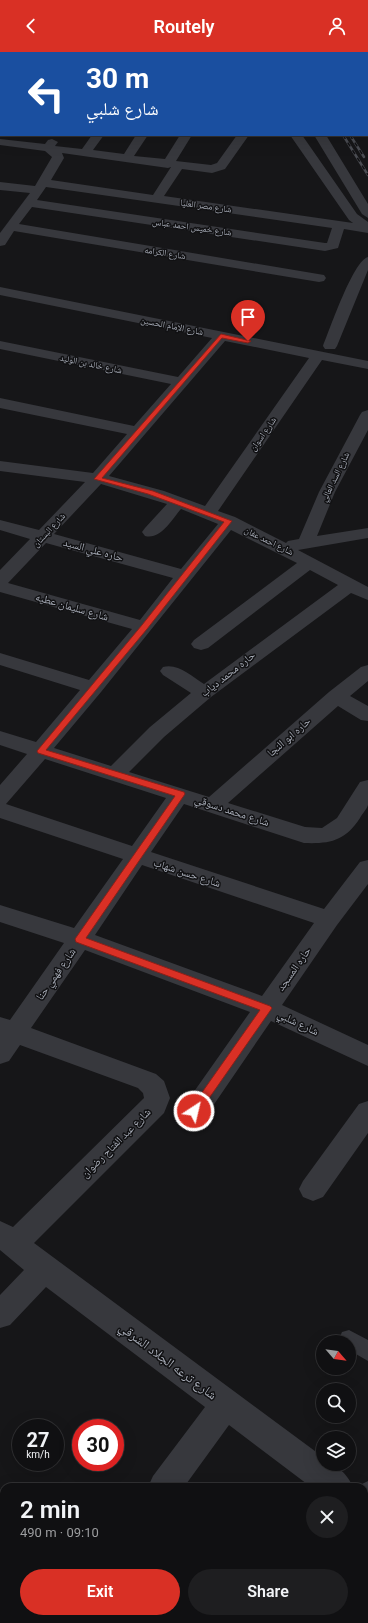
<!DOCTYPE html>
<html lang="en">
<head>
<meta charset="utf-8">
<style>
  :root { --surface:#101012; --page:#1e1e20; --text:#f1f3f6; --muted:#9c9d9f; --line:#303032; --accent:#d93025 }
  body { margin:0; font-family:Roboto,"Noto Naskh Arabic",sans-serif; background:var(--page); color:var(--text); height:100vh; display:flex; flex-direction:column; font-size:15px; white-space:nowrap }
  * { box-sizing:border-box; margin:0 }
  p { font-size:13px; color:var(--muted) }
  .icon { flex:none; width:22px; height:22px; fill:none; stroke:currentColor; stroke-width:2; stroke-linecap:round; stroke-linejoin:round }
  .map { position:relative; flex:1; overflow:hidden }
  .drawer { position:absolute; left:0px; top:1431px; width:368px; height:140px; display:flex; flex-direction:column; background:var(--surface); border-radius:12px 12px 0 0; box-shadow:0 4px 16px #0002,0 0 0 1px var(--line) }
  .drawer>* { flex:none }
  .top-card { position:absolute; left:0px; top:0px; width:368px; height:84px; box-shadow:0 4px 16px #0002,0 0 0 1px var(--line); background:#1a4fa0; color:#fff; overflow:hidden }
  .needle { width:26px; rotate:118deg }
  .fabs { position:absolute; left:316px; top:1283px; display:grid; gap:8px }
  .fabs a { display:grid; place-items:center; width:40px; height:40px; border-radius:50%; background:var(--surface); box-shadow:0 4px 16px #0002,0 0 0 1px var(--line); font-size:20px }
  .speed { position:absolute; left:12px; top:1367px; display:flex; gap:8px; font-size:20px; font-weight:700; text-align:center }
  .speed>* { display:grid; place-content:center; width:52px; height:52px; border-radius:50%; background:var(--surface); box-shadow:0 4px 16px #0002,0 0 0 1px var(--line); line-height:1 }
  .speed small { font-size:10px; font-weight:400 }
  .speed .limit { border:6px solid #d22; background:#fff; color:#111 }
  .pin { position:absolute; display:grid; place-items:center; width:34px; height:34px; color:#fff; margin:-41px -17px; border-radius:50% 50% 50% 0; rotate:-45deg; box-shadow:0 0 4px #0007 }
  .pin .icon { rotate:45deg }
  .me { position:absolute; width:44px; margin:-22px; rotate:35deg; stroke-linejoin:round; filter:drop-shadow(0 0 3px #0008) }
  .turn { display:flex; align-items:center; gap:14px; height:84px; padding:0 20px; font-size:18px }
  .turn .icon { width:52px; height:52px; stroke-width:2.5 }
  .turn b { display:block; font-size:28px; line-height:34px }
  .round { display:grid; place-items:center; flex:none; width:42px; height:42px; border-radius:21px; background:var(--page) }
  .head { display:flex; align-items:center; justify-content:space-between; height:68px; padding:0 20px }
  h1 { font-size:24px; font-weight:600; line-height:30px }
  .button { display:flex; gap:8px; margin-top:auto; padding:8px 20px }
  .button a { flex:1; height:46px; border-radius:24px; background:var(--accent); color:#fff; font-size:16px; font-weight:600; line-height:46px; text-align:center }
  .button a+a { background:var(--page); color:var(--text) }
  header { display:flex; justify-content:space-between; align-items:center; height:52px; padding:0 20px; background:var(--accent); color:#fff; font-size:18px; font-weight:600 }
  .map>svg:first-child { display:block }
</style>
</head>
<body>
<header><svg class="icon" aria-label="back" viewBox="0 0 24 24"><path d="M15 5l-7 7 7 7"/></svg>Routely<svg class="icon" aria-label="person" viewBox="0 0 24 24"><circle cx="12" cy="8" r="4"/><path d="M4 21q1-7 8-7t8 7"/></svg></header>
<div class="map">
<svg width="368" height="1571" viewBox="0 0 368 1571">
  <rect width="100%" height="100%" fill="#161618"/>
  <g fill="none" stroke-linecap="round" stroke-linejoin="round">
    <path fill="#37383d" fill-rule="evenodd" d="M349 1278 368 1288V1309L349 1298V1290H340L339 1287 342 1280Z"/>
    <path fill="#37383d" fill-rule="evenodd" d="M0 0H6L1 1 0 4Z
      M225 0H236L237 1H226Z
      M249 0H259L260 1H250Z
      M342 0H352V1H342Z
      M367 4H368V10H367Z
      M92 83H104L93 98 124 102 136 83H148L134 104 165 107 180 83H192L176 109 211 113 217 111 237 83H249L225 117 212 121 182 117 164 144 353 171 349 168 290 83H302L357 162 368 170V181L344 177 338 196 325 199 32 155 19 172 324 223 326 226 324 229 319 230 14 179 5 193 0 194V181L30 141 0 138V130L35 134 52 105 45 99 0 93V87L45 92 48 88 52 87 58 90 55 94 82 97ZM62 101 168 116 171 115 153 143 51 128 64 106ZM46 135 332 176 327 191H325L37 148Z
      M314 83H326L368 152V166L362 162Z
      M368 205V218L337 294 335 297H325L323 294C330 277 353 209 368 205Z
      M0 235 368 309V317L322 308 218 459 235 465 286 491 288 489 299 487 319 440 360 363 362 360 368 358V378L335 440 317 484 368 476V486L298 498 368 535V548L351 541 211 645 164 685 129 720 209 745 329 640 361 615 368 613V629L350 644 368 654V669L361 668 338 654 228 751 305 775 322 776 337 766 360 730 368 728C368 735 368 746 368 753 367 757 362 762 360 766 345 789 330 792 304 791L184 752 151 800 324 857 360 810 368 808V832L337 873 282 953 368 993V1014L271 969 204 1067 195 1070 186 1067 182 1059 186 1051 250 960 85 898 31 976 156 1022 164 1029 170 1046 164 1061 34 1191 323 1405V1412C338 1412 347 1422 353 1435H311L229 1373 184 1435H148L153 1424 205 1355 46 1235 10 1273 0 1276V1243L24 1218 0 1198V1169L13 1175 144 1046 143 1041 138 1036 20 993 9 1009 0 1012V965L10 968 64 891 0 870V853L74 876 123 807 0 766V733L27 702 0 693V679L36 690 80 638 0 613V601L89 628 132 577 0 540V518L30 487 0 478V468L39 478 85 430 0 419V409L93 421 127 382 0 356V346L134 374 171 332 0 297V289L178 325 212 286 0 243ZM225 289 309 306 205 454 164 439 109 424ZM101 432 167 452 145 476 142 480 145 484C161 488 172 467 181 457L218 472 181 517 54 482ZM231 478 297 511 194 588 191 592 194 596 201 598 208 596 310 518 338 533 204 632C191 624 178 611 163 615L160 619 163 623 191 641 150 675 111 714 54 696 101 640ZM46 491 173 526 140 568 8 531ZM45 707 166 746 132 794 6 752ZM142 813 314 871 262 944 95 883Z
      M368 1049V1081L323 1145 313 1149 303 1145 299 1137 303 1129 359 1052Z
      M368 1429V1466L364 1468V1435H356Z
      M364 1474 368 1475V1509L364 1508Z
      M48 1567H83L81 1571H46Z
      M143 1567H180L182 1571H145Z
      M276 1567H311L309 1571H274Z"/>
    <g stroke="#4a4c52" stroke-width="2.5">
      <path id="rail" d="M367 61 368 63
        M367 70 368 72
        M343 83 368 123
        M350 83 364 105"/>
    </g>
    <use href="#rail" stroke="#111113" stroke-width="1.5" stroke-dasharray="4.5" stroke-linecap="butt"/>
  </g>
  <path fill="#d93025" stroke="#8d1f18" d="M221 282 251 289 248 291 222 286 102 426 153 439 232 469 147 577 46 698 184 740 185 742 86 886 270 954 272 956 270 959 198 1062H191L189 1059 191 1056 260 958 76 890 75 887 175 744 38 701 37 699 142 573 224 470 148 442 94 427Z"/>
  <g text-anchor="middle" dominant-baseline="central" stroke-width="3" stroke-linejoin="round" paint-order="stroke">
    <g font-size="9" fill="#a8adb8" stroke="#111113">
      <text transform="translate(206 154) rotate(8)">شارع مصر العليا</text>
      <text transform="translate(192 175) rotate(8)">شارع خميس احمد عباس</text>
      <text transform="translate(165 201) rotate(9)">شارع الكرامه</text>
      <text transform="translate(172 274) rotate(11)">شارع الإمام الحسين</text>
      <text transform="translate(91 312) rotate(12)">شارع خالد بن الوليد</text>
      <text transform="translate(263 382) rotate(-55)">شارع اسوان</text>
      <text transform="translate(335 425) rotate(-64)">شارع السد العالي</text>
      <text transform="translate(49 478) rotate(-47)">شارع البستان</text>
      <text transform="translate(269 489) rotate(26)">شارع احمد عفان</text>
    </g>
    <g font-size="11" fill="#a8adb8" stroke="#111113">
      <text transform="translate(93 498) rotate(15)">حاره علي السيد</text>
      <text transform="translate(72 555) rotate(16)">شارع سليمان عطيه</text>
      <text transform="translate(228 622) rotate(-38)">حاره محمد دياب</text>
      <text transform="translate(289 685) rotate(-41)">حاره ابو النجا</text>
      <text transform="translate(232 759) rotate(18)">شارع محمد دسوقي</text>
      <text transform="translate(187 821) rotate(18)">شارع حسن شهاب</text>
      <text transform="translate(294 917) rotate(-55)">حاره المسجد</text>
      <text transform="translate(56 922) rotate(-55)">شارع فهمي حنا</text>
      <text transform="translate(298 971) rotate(25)">شارع شلبي</text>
      <text transform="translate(116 1091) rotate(-45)">شارع عبد الفتاح رضوان</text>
    </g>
    <g font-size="13" fill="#a8adb8" stroke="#111113">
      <text transform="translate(168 1309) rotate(37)">شارع ترعه الجلاد الشرقي</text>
    </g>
  </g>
</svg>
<div class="fabs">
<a><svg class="needle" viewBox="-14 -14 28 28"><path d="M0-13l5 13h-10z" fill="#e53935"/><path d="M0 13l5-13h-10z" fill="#9c9d9f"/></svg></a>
<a><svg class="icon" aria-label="search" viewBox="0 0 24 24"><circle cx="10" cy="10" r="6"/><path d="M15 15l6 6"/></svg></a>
<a><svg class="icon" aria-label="layers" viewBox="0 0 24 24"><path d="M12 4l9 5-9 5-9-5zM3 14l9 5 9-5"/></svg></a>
</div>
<div class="speed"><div>27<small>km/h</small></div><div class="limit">30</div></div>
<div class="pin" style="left:248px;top:289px;background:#d93025"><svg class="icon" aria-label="arrive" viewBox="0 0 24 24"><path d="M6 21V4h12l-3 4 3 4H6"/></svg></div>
<svg class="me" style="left:194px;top:1059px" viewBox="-20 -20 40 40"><circle r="17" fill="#d93025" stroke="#fff" stroke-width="3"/><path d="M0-11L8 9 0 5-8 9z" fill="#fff"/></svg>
<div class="top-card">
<div class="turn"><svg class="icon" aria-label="left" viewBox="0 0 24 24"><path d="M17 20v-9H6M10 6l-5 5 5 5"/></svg><div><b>30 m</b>شارع شلبي</div></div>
</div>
<section class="drawer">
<div class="head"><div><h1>2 min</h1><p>490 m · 09:10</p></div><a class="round"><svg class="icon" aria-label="close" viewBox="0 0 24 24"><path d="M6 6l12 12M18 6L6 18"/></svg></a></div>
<div class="button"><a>Exit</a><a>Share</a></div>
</section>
</div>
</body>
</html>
